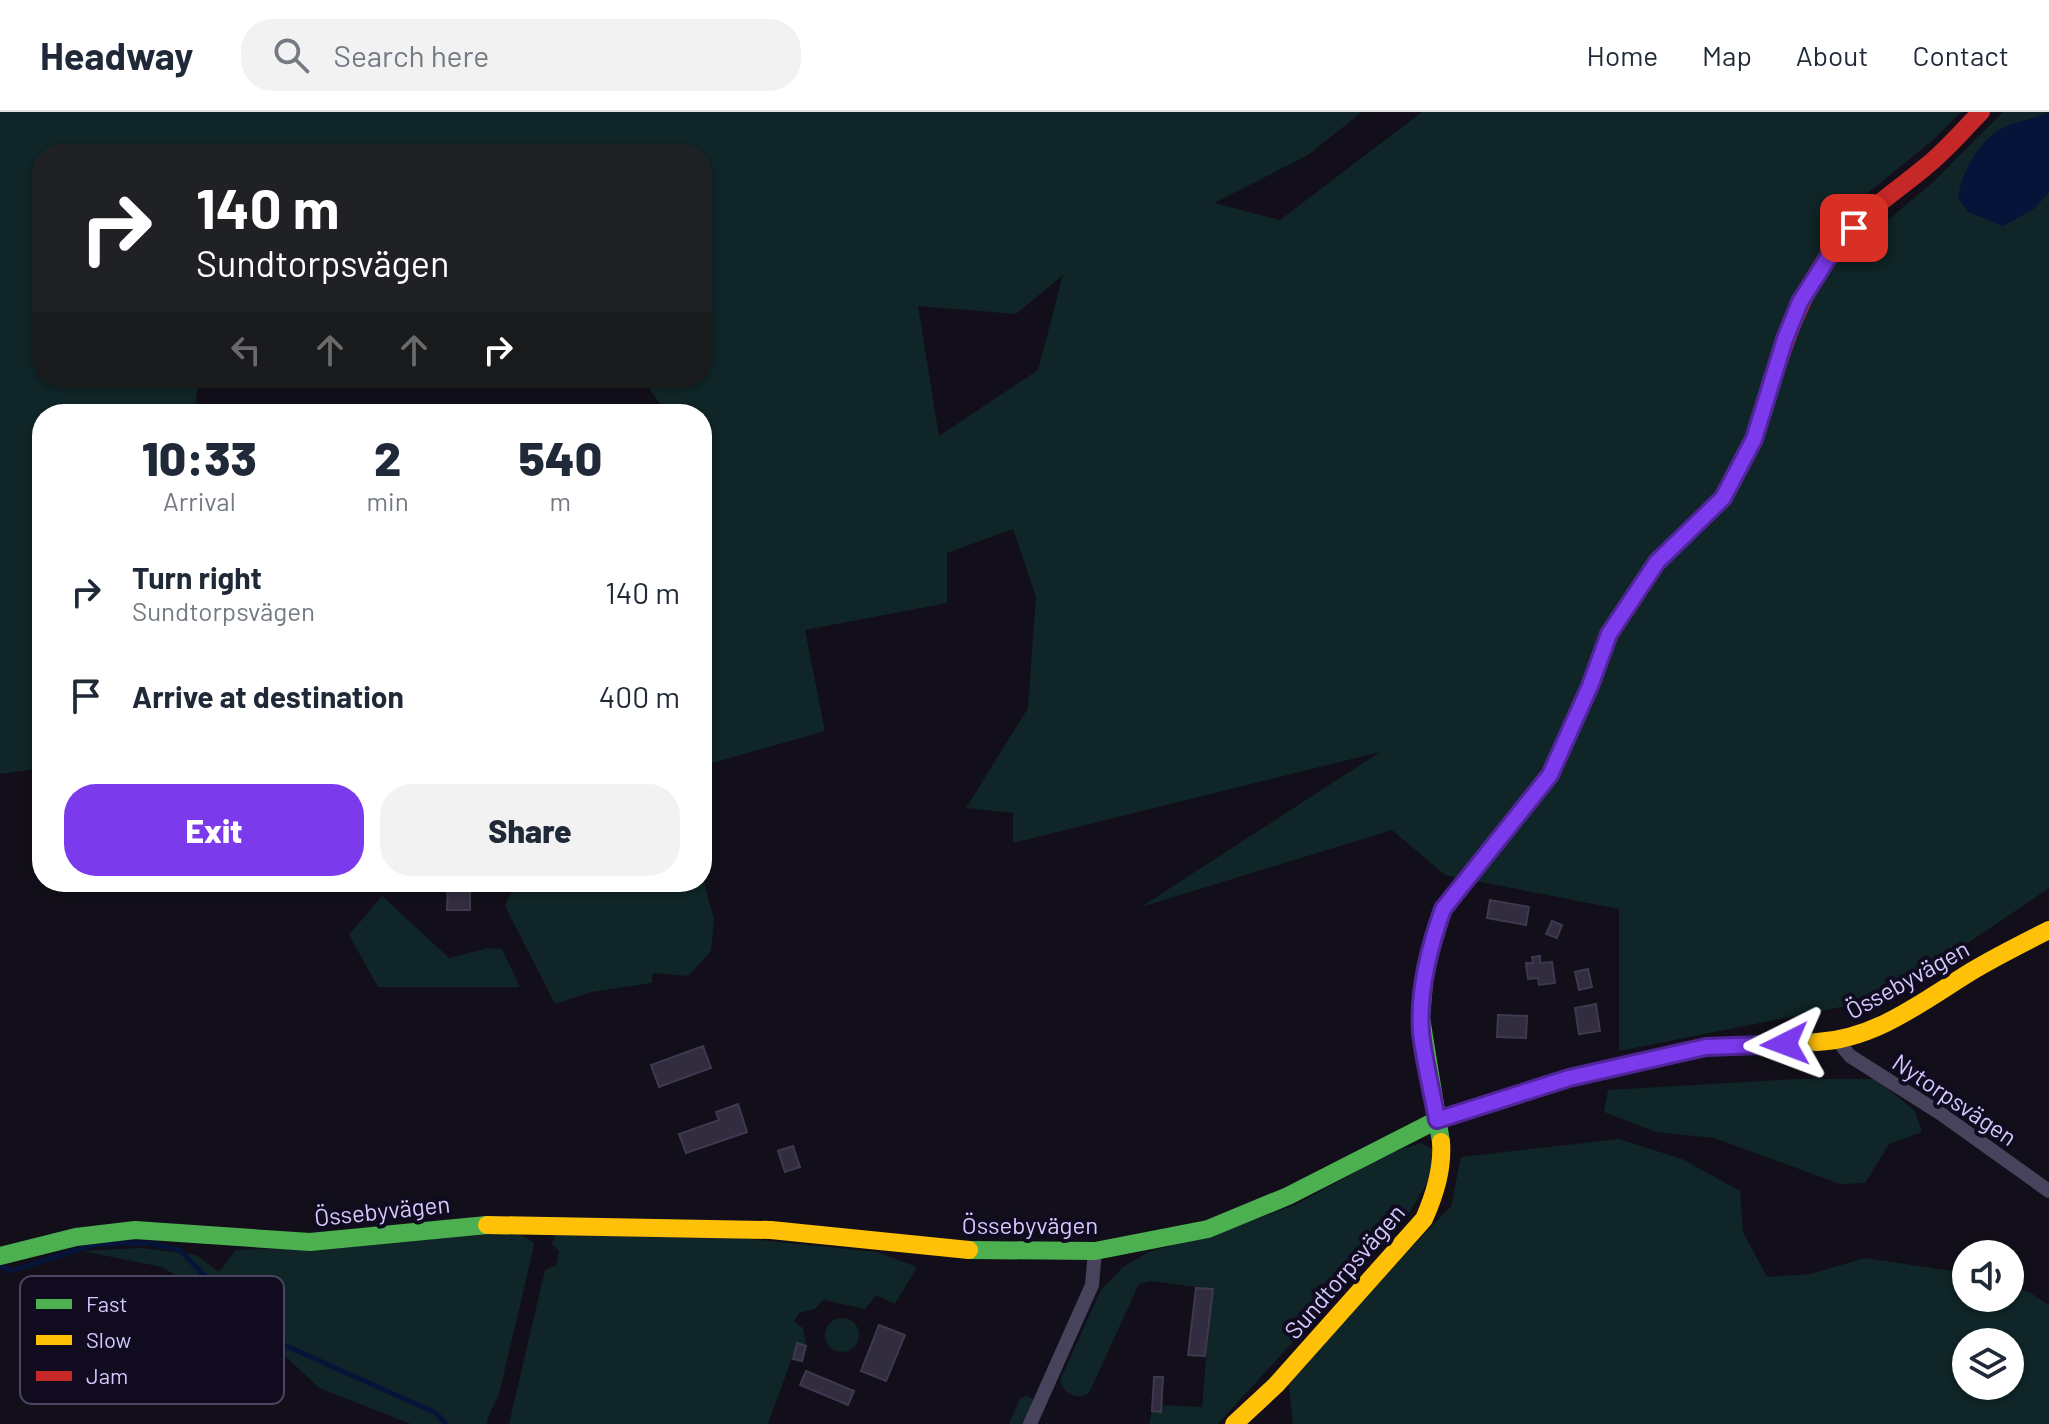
<!DOCTYPE html>
<html lang="en">
<head>
<meta charset="utf-8">
<style>
  :root { --surface:#fff; --page:#f2f2f3; --text:#1f2937; --muted:#747a83; --line:#e0e1e3; --accent:#7c3aed }
  body { margin:0; font-family:Barlow,sans-serif; background:var(--page); color:var(--text); height:100vh; display:flex; flex-direction:column; font-size:30px; white-space:nowrap }
  * { box-sizing:border-box; margin:0 }
  p { font-size:26px; color:var(--muted) }
  .icon { flex:none; width:44px; height:44px; fill:none; stroke:currentColor; stroke-width:2; stroke-linecap:round; stroke-linejoin:round }
  .map { position:relative; flex:1; overflow:hidden }
  .drawer { position:absolute; left:32px; top:292px; width:680px; height:488px; display:flex; flex-direction:column; background:var(--surface); border-radius:32px; box-shadow:0 2px 6px #0004 }
  .drawer>* { flex:none }
  .top-card { position:absolute; left:32px; top:32px; width:680px; height:244px; border-radius:32px; box-shadow:0 2px 6px #0004; background:#202124; color:#fff; overflow:hidden }
  .fabs { position:absolute; left:1952px; top:1128px; display:grid; gap:16px }
  .fabs a { display:grid; place-items:center; width:72px; height:72px; border-radius:50%; background:var(--surface); box-shadow:0 2px 6px #0004; font-size:40px }
  .pin { position:absolute; display:grid; place-items:center; width:68px; height:68px; color:#fff; margin:-34px; border-radius:16px; box-shadow:0 4px 12px #0006 }
  .me { position:absolute; width:88px; margin:-44px; rotate:267deg; stroke-linejoin:round; filter:drop-shadow(0 0 6px #0008) }
  .turn { display:flex; align-items:center; gap:28px; height:168px; padding:0 32px; font-size:36px }
  .turn .icon { width:104px; height:104px; stroke-width:2.5 }
  .turn b { display:block; font-size:56px; line-height:68px }
  .lanes { display:flex; align-items:center; height:76px; padding:0 32px; background:#0003; justify-content:center; gap:40px; direction:ltr }
  .lanes .off { opacity:.35 }
  .eta { display:flex; justify-content:space-evenly; align-items:center; height:136px; text-align:center }
  .eta b { font-size:48px; font-weight:800; line-height:56px }
  .action { display:flex; gap:16px; margin-top:auto; padding:16px 32px }
  .action a { flex:1; height:92px; border-radius:32px; background:var(--accent); color:#fff; font-size:32px; font-weight:800; line-height:92px; text-align:center }
  .action a+a { background:var(--page); color:var(--text) }
  ul { padding:0; list-style:none }
  li { display:flex; align-items:center; gap:24px; height:104px; padding:0 32px }
  li div { flex:1 }
  li b { display:block; font-size:30px }
  li em { font-style:normal }
  header { display:flex; align-items:center; gap:48px; box-sizing:border-box; height:112px; padding:0 40px; background:var(--surface); border-bottom:2px solid var(--line) }
  header strong { font-size:38px }
  nav { display:flex; gap:44px; margin-inline-start:auto; font-size:28px }
  .search { width:560px; height:72px; background:var(--page); display:flex; align-items:center; gap:20px; box-sizing:border-box; padding:0 28px; border-radius:32px; color:var(--muted); font-size:30px }
  .map>svg:first-child { display:block }
</style>
</head>
<body>
<header>
<strong>Headway</strong>
<div class="search"><svg class="icon" aria-label="search" viewBox="0 0 24 24"><circle cx="10" cy="10" r="6"/><path d="M15 15l6 6"/></svg>Search here</div>
<nav><a>Home</a><a>Map</a><a>About</a><a>Contact</a></nav>
</header>
<div class="map">
<svg width="2049" height="1312" viewBox="0 0 2049 1312">
  <rect width="100%" height="100%" fill="#120f1a"/>
  <path fill="#0f2527" fill-rule="evenodd" d="M0 0H1362L1308 43 1214 91 1280 108 1422 0H1961L1933 28 1853 93 1869 115 1881 114 1932 71 2003 0H2049V776L1956 839 1851 893 1619 939V797L1445 763 1392 718 1141 795 1380 640 1013 731V701L966 696 1028 596 1036 485 1013 417 947 441V491L805 518 825 619 702 654V302H667L642 266H702V42H42V266H199L194 302H42V656L0 662ZM1063 163 1038 258 939 324 918 194 1016 202Z
    M702 762 714 808 711 839 688 864 653 861 652 871 591 880 555 892 505 794 511 780 522 770H702Z
    M382 784 449 846 488 836 502 837 520 875H378L349 823Z
    M1797 967H1876L1915 999 1922 1020 1889 1032 1865 1071 1840 1072 1714 1026 1656 1020 1604 1000 1608 978Z
    M1619 1027 1682 1047 1740 1079 1743 1120 1767 1165 1810 1162 1865 1146 1966 1161V1186H2010V1174L2029 1180 2049 1193V1312H1293L1288 1266 1451 1094 1461 1045ZM1966 1230H2010V1274H1966Z
    M1421 1031 1435 1038 1432 1063 1406 1106 1218 1312H1149L1152 1299H1161V1293L1202 1295 1212 1177 1151 1169 1139 1172 1089 1281C1076 1289 1063 1281 1060 1268L1101 1178 1123 1155 1151 1139 1206 1125 1295 1093 1390 1041Z
    M472 1118 517 1121 533 1130 534 1134 499 1282 488 1305 487 1312H411L319 1276 244 1205 162 1155 82 1139 142 1136 196 1143 219 1160 236 1138 291 1136Z
    M565 1118 730 1125 877 1140 917 1155 895 1192 876 1183 865 1197 823 1188 815 1197 799 1201 794 1210 803 1216 806 1234 797 1232 768 1312H509L545 1158 556 1153 559 1139 552 1132 554 1124Z
    M825 1223a17 17 0 1 1 34 0a17 17 0 1 1-34 0Z
    M1027 1283 1035 1289 1023 1312H1009L1020 1287Z"/>
  <path fill="#07143a" d="M2049 0V80L2034 97 2003 114 1968 100 1958 85C1963 58 1980 25 2007 14 2021 8 2035 7 2049 0Z"/>
  <g fill="none" stroke-linecap="round" stroke-linejoin="round">
    <path stroke="#07143a" stroke-width="5" d="M0 1154 11 1159 96 1132 149 1131 180 1138 219 1179 258 1207 284 1233 436 1301 446 1312"/>
  </g>
  <path fill="#312c3e" stroke="#3f3950" stroke-width="2" d="M448 770H470V798H447Z
    M1490 788 1529 795 1526 813 1487 806Z
    M1552 809 1562 813 1557 826 1546 822Z
    M1540 844V851L1552 850 1555 871 1539 873 1538 866 1528 867 1526 851H1533L1532 845Z
    M1588 857 1592 875 1579 878 1575 860Z
    M1596 892 1600 919 1579 922 1575 896Z
    M1498 903 1527 904 1526 926 1497 925Z
    M703 934 711 956 659 975 651 953Z
    M738 992 747 1020 686 1041 679 1022 719 1008 716 1000Z
    M793 1034 800 1055 785 1060 778 1039Z
    M1196 1176 1213 1177 1205 1244 1188 1243Z
    M879 1213 905 1223 886 1269 861 1259Z
    M797 1231 806 1234 802 1249 793 1247Z
    M806 1259 854 1279 848 1293 800 1273Z
    M1154 1265H1163L1161 1300 1152 1299Z"/>
  <g fill="none" stroke-linecap="round" stroke-linejoin="round">
    <path stroke="#47435c" stroke-width="14" d="M1838 929 1850 944 1940 1001 2049 1079
      M1030 1312 1092 1173 1095 1139"/>
    <path stroke="#4caf50" stroke-width="18" d="M1441 1030 1421 906 1425 858 1443 797 1550 663 1590 574 1609 522 1657 450 1723 386 1754 327 1764 295
      M969 1138 1095 1139 1208 1117 1288 1084 1437 1008 1569 966 1706 935 1817 930
      M0 1144 76 1125 135 1118 310 1130 487 1113"/>
    <path stroke="#ffc107" stroke-width="18" d="M1817 930C1876 927 1923 889 1972 859 1997 844 2023 831 2049 818
      M487 1113 771 1118 969 1138
      M1234 1312 1276 1273 1424 1107C1435 1082 1443 1057 1441 1030"/>
    <path stroke="#c62828" stroke-width="18" d="M1764 295C1782 238 1799 182 1836 133 1860 103 1895 80 1924 56 1945 40 1962 19 1981 0"/>
  </g>
  <g fill="none" stroke-linecap="round" stroke-linejoin="round">
    <g stroke="#51269a" stroke-width="20">
      <path id="route" d="M1785 932 1706 935 1679 941 1569 966 1437 1008C1432 979 1424 949 1421 920 1418 879 1429 836 1443 797L1550 663 1590 574 1609 522 1657 450 1723 386 1754 327 1785 227 1800 190 1837 132 1854 116"/>
    </g>
    <use href="#route" stroke="#7c3aed" stroke-width="14"/>
  </g>
  <g text-anchor="middle" dominant-baseline="central" stroke-width="8" stroke-linejoin="round" paint-order="stroke">
    <g font-size="24" fill="#d4c9ff" stroke="#100b1f">
      <text transform="translate(1907 867) rotate(-29)">Össebyvägen</text>
      <text transform="translate(1955 987) rotate(34)">Nytorpsvägen</text>
      <text transform="translate(382 1098) rotate(-6)">Össebyvägen</text>
      <text x="1030" y="1112">Össebyvägen</text>
      <text transform="translate(1344 1159) rotate(-49)">Sundtorpsvägen</text>
    </g>
  </g>
  <rect x="20" y="1164" width="264" height="128" rx="12" fill="#100b1f" stroke="#4b4462" stroke-width="2"/>
  <rect x="36" y="1187" width="36" height="10" fill="#4caf50"/>
  <rect x="36" y="1223" width="36" height="10" fill="#ffc107"/>
  <rect x="36" y="1259" width="36" height="10" fill="#c62828"/>
  <g font-size="22" fill="#d4c9ff">
    <text x="86" y="1200">Fast</text>
    <text x="86" y="1236">Slow</text>
    <text x="86" y="1272">Jam</text>
  </g>
</svg>
<div class="fabs">
<a><svg class="icon" aria-label="sound" viewBox="0 0 24 24"><path d="M4 9h4l5-4v14l-5-4H4zM17 9q2 3 0 6"/></svg></a>
<a><svg class="icon" aria-label="layers" viewBox="0 0 24 24"><path d="M12 4l9 5-9 5-9-5zM3 14l9 5 9-5"/></svg></a>
</div>
<div class="pin" style="left:1854px;top:116px;background:#d93025"><svg class="icon" aria-label="arrive" viewBox="0 0 24 24"><path d="M6 21V4h12l-3 4 3 4H6"/></svg></div>
<svg class="me" style="left:1785px;top:932px" viewBox="-20 -20 40 40"><path d="M0-17L14 15 0 8-14 15z" fill="#7c3aed" stroke="#fff" stroke-width="4"/></svg>
<div class="top-card">
<div class="turn"><svg class="icon" aria-label="right" viewBox="0 0 24 24"><path d="M7 20v-9h11M14 6l5 5-5 5"/></svg><div><b>140 m</b>Sundtorpsvägen</div></div>
<div class="lanes"><svg class="icon off" aria-label="left" viewBox="0 0 24 24"><path d="M17 20v-9H6M10 6l-5 5 5 5"/></svg><svg class="icon off" aria-label="ahead" viewBox="0 0 24 24"><path d="M12 20V5M6 11l6-6 6 6"/></svg><svg class="icon off" aria-label="ahead" viewBox="0 0 24 24"><path d="M12 20V5M6 11l6-6 6 6"/></svg><svg class="icon" aria-label="right" viewBox="0 0 24 24"><path d="M7 20v-9h11M14 6l5 5-5 5"/></svg></div>
</div>
<section class="drawer">
<div class="eta">
<div><b>10:33</b><p>Arrival</p></div>
<div><b>2</b><p>min</p></div>
<div><b>540</b><p>m</p></div>
</div>
<ul>
<li><svg class="icon" aria-label="right" viewBox="0 0 24 24"><path d="M7 20v-9h11M14 6l5 5-5 5"/></svg><div><b>Turn right</b><p>Sundtorpsvägen</p></div><em>140 m</em></li>
<li><svg class="icon" aria-label="arrive" viewBox="0 0 24 24"><path d="M6 21V4h12l-3 4 3 4H6"/></svg><div><b>Arrive at destination</b></div><em>400 m</em></li>
</ul>
<div class="action"><a>Exit</a><a>Share</a></div>
</section>
</div>
</body>
</html>
